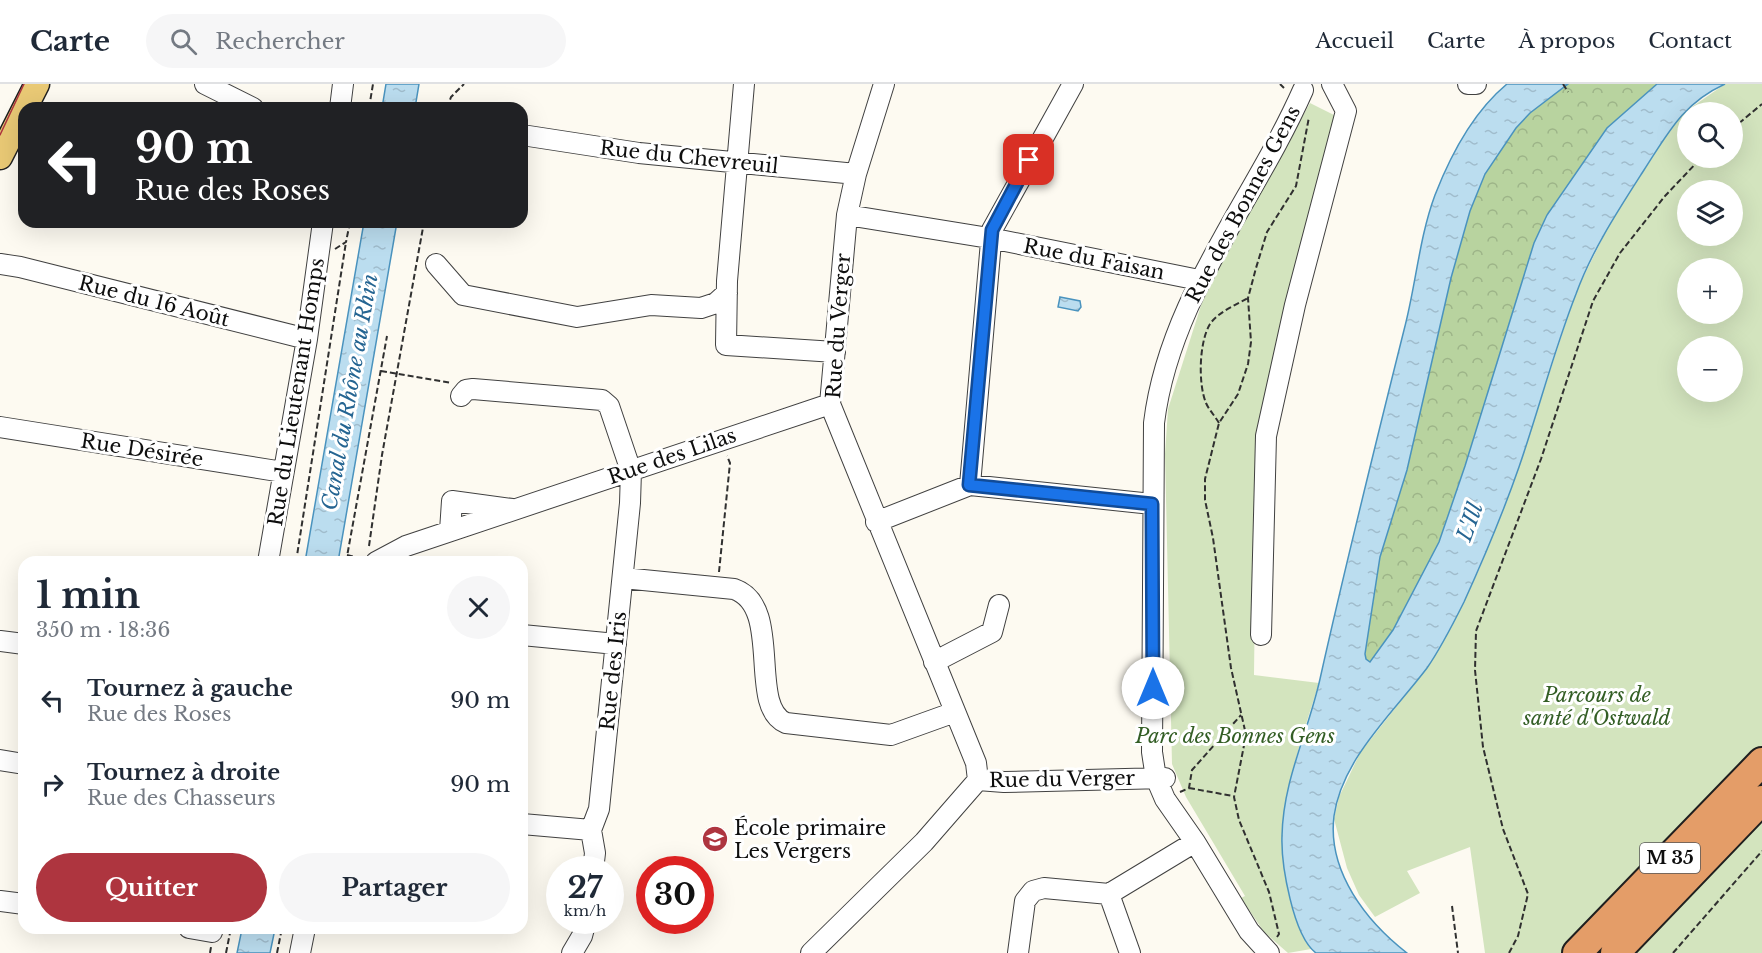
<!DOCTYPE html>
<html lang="fr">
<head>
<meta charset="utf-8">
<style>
  :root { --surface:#fff; --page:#f6f6f7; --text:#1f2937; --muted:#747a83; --line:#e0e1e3; --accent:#ae353f }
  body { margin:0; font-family:"Libre Baskerville",serif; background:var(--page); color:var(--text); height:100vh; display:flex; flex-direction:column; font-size:22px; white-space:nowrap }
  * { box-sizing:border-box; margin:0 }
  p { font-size:20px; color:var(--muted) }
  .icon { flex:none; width:33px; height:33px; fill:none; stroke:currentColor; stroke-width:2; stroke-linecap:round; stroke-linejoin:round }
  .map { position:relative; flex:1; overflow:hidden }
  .panel { position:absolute; left:18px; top:472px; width:510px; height:378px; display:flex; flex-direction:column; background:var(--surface); border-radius:18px; box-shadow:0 6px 24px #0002 }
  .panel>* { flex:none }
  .guide { position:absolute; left:18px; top:18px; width:510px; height:126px; border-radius:18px; box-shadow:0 6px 24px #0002; background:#202124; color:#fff; overflow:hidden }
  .controls { position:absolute; left:1677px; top:18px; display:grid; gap:12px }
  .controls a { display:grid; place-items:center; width:66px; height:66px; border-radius:50%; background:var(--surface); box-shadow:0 6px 24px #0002; font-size:30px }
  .speed { position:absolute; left:546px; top:772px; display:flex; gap:12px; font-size:30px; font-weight:700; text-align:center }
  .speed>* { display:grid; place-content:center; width:78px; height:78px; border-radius:50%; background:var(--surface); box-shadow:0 6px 24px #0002; line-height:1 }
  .speed small { font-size:15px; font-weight:400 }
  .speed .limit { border:9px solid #d22; background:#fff; color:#111 }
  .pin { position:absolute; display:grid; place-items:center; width:51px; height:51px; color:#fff; margin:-26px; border-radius:12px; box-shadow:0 3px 9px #0006 }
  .me { position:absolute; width:66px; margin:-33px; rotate:0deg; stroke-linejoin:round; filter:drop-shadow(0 0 4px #0008) }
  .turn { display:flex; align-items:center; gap:21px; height:126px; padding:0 18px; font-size:27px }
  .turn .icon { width:78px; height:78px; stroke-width:2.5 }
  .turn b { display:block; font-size:42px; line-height:51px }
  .round { display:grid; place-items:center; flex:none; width:63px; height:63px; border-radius:32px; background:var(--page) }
  .head { display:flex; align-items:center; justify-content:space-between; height:102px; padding:0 18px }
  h1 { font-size:36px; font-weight:700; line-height:45px }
  .cta { display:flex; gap:12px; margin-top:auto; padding:12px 18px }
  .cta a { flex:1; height:69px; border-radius:36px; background:var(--accent); color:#fff; font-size:24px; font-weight:700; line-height:69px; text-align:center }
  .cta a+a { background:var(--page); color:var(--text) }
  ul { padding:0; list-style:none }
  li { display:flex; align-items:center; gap:18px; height:84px; padding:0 18px }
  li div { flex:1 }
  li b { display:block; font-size:22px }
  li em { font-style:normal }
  header { display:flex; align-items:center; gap:36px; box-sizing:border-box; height:84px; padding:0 30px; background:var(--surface); border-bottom:2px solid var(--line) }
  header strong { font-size:28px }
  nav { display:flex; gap:33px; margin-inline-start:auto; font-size:21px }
  .search { width:420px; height:54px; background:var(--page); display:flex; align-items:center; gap:15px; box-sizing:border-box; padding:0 21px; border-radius:33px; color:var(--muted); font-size:22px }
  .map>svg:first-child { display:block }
</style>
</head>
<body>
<header>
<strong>Carte</strong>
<div class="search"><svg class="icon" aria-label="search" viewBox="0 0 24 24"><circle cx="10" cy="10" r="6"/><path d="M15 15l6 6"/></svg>Rechercher</div>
<nav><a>Accueil</a><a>Carte</a><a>À propos</a><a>Contact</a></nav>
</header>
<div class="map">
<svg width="1762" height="869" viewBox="0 0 1762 869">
  <defs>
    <pattern id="forest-crowns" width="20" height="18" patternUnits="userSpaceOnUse" patternTransform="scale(1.5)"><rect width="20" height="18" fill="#b8d39f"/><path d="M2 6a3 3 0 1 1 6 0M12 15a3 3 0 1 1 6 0" fill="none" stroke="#9db488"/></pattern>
    <pattern id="water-ripples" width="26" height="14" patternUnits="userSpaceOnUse" patternTransform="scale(1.5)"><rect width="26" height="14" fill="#bbddef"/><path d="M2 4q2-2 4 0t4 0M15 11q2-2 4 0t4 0" fill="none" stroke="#a0bccc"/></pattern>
  </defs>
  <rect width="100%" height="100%" fill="#fdfaf1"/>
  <path fill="#d3e4be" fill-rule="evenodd" d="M1725 0H1762V869H1485L1470 763 1407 787 1420 809 1375 833 1359 811 1347 784 1334 735 1339 713 1360 669 1429 581 1454 538 1479 486 1518 385 1576 208 1610 139 1679 32ZM1688 28H1732V74H1688ZM1688 106H1732V152H1688ZM1688 184H1732V230H1688ZM1688 262H1732V308H1688Z
    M1310 19 1336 32 1257 343 1254 591 1319 599C1288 698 1261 765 1311 865L1288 869 1264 848 1241 814 1245 812 1186 713 1172 680 1165 370 1168 325 1205 209Z"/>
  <path fill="url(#forest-crowns)" d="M1568 0H1657L1607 44 1534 159 1465 382 1439 458 1393 546 1370 579 1366 575 1365 570 1380 473 1407 386 1451 194 1470 127 1485 90 1516 44 1529 29Z"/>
  <path fill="url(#water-ripples)" stroke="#4a93be" stroke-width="1.5" d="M386 0H419L415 24H382Z
    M1507 0H1568L1530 29 1516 44 1485 90 1470 127 1451 194 1407 386 1380 473 1365 570 1366 575 1370 578 1393 546 1439 458 1465 382 1534 159 1547 131 1607 44 1657 0H1725C1683 19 1668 49 1644 86 1619 125 1592 166 1576 210 1554 266 1539 325 1519 383 1503 429 1484 474 1464 518 1453 540 1441 564 1427 584 1393 629 1342 675 1334 732 1327 788 1367 838 1407 869H1316C1293 852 1281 780 1282 752 1283 696 1308 649 1320 595 1346 478 1375 362 1404 246 1416 201 1419 154 1435 111 1451 70 1473 28 1507 0Z
    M364 138H397L338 478H305Z
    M1060 213 1080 217 1081 223 1078 227 1058 223Z
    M242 845H275L270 869H237Z"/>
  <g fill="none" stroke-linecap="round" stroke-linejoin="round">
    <g stroke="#414141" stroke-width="22">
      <path id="minor" d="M205 0 253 24
        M744 0 727 197 726 261 835 268
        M884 0 856 90 847 131 830 320 976 679 978 696
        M1468 0H1476
        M340 24 343 0
        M522 51 639 69 856 90
        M847 131 995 155 1199 196
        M0 180 20 183 307 255
        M436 180 463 211 577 233 651 221 701 224 716 219 727 209
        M461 312 466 306 473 305 602 316 609 322 631 387 630 419 599 725 591 746 595 769 593 786
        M0 343 283 388
        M970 401 992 146 1073 0
        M876 438 970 401 1152 420
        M450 447 452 417 512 425
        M268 478 307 255 323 138
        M376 478 406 462 830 320
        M623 494 734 505C784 522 747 623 786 639L891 651 955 628
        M522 551 616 560
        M1261 551 1266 352 1295 221 1346 27 1332 0
        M0 557 24 560
        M934 578 992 548 999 521
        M0 676 24 680
        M978 696 1004 698 1165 694
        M522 740 591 746
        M1109 810 1130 869
        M0 817 24 820
        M189 844 212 848 213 844
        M300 869 305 844
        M572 869 582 852 586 837
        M811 869 924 758 978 696
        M1018 869 1025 817 1033 807 1044 804 1109 810 1195 758
        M1269 869 1249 847 1195 758 1165 715 1156 694 1152 668 1154 339C1169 215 1254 117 1303 6"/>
    </g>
    <g stroke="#1f1f1f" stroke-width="27">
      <path id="major" d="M0 73 37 0"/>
    </g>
    <g stroke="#1f1f1f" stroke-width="32">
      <path id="highway" d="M1577 869 1762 678
        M1615 869 1762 716"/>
    </g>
    <path stroke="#303030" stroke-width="2" stroke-dasharray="6 3" stroke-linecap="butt" d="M1280 0 1284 4
      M1563 0 1568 8
      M369 24 373 0
      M447 24 451 13 464 0
      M1732 45 1762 20
      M335 165 346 158 350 138
      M381 287 452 299
      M1219 339C1215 332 1209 326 1206 319 1198 300 1199 258 1210 240 1218 228 1236 221 1248 214
      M369 462 382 371 424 138
      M347 471 362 475
      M296 478 346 158
      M346 478 387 252
      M719 488 730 379 727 372
      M1189 704 1233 712
      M1180 708 1189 704 1192 686 1241 631
      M1452 822 1458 869
      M464 846V844
      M1277 853 1279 850 1269 808 1239 736 1234 713 1246 651 1231 584 1213 454 1205 416V395L1219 339 1238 310 1248 280 1251 258 1248 214 1256 184 1267 148 1296 102 1309 33
      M210 869 211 863
      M226 869 231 844
      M277 869 282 844
      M1509 869 1518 852 1528 810 1503 745 1483 663 1475 586 1476 547 1541 375 1593 217 1620 169 1665 112 1701 74
      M1673 869 1762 767"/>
    <use href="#minor" stroke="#fff" stroke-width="20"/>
    <use href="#major" stroke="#e9c975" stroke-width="24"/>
    <use href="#highway" stroke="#e49d68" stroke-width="28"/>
    <path stroke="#ae353f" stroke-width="1.5" d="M0 51 24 0"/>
  </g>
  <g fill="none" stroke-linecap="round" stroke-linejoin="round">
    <g stroke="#114b97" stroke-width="15">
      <path id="route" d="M1029 76 992 146 969 401 1152 420 1153 604"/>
    </g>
    <use href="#route" stroke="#1a73e8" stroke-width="10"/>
  </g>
  <defs>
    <g id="school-disc" transform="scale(1.35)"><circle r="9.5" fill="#ae353f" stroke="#fff"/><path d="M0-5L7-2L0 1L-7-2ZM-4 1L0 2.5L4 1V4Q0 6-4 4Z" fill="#fff"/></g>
  </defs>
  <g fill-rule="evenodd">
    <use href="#school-disc" x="715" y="755"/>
  </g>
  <g text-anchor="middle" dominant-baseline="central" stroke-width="6" stroke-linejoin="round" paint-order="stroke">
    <rect fill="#fff" stroke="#565656" stroke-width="1.5" x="1640" y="759" width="60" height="30" rx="4.5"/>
    <g font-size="18" font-weight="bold" fill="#0e0e0e">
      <text x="1670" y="774">M 35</text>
    </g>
    <g font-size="20" fill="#0e0e0e" stroke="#fff">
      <text transform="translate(689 73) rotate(6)">Rue du Chevreuil</text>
      <text transform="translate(1243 120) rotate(-62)">Rue des Bonnes Gens</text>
      <text transform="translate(1094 175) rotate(11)">Rue du Faisan</text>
      <text transform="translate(154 217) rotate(14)">Rue du 16 Août</text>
      <text transform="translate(838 242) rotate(-86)">Rue du Verger</text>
      <text transform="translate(296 308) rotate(-81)">Rue du Lieutenant Homps</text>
      <text transform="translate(142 366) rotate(9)">Rue Désirée</text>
      <text transform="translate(672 372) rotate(-19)">Rue des Lilas</text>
      <text transform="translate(613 587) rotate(-84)">Rue des Iris</text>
      <text transform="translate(1062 695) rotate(-1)">Rue du Verger</text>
    </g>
    <g font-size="20" font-style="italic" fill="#335e25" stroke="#fff">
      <text x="1597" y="611">Parcours de<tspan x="1597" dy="23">santé d'Ostwald</tspan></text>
      <text x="1235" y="652">Parc des Bonnes Gens</text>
    </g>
    <g font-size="20" fill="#0e0e0e" stroke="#fff" text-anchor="start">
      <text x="734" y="744">École primaire<tspan x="734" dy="23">Les Vergers</tspan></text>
    </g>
    <g font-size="21" font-style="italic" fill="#256592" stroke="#fff">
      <text transform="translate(350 308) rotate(-80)">Canal du Rhône au Rhin</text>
      <text transform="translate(1470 438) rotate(-70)">L'Ill</text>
    </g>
  </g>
</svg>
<div class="controls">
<a><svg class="icon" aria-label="search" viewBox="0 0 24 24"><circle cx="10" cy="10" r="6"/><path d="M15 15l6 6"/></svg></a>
<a><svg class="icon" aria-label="layers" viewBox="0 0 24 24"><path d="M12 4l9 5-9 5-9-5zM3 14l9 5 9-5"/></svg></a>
<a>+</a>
<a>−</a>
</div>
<div class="speed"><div>27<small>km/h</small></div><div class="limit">30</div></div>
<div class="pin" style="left:1029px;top:76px;background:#d93025"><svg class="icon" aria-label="arrive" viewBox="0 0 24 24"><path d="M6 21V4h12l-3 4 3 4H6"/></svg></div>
<svg class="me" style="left:1153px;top:604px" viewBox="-20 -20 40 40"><circle r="19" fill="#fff"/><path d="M0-13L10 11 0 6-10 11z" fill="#1a73e8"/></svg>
<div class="guide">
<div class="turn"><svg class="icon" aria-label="left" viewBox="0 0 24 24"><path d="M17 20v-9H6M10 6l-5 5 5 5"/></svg><div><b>90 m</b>Rue des Roses</div></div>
</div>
<section class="panel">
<div class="head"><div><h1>1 min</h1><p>350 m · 18:36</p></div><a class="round"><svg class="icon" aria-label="close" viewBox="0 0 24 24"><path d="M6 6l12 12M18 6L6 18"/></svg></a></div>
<ul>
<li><svg class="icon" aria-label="left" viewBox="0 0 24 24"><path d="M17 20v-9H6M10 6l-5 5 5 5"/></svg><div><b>Tournez à gauche</b><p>Rue des Roses</p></div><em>90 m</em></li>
<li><svg class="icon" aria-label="right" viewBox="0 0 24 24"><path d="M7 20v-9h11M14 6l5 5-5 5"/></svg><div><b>Tournez à droite</b><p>Rue des Chasseurs</p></div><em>90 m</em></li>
</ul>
<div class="cta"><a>Quitter</a><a>Partager</a></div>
</section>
</div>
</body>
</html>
